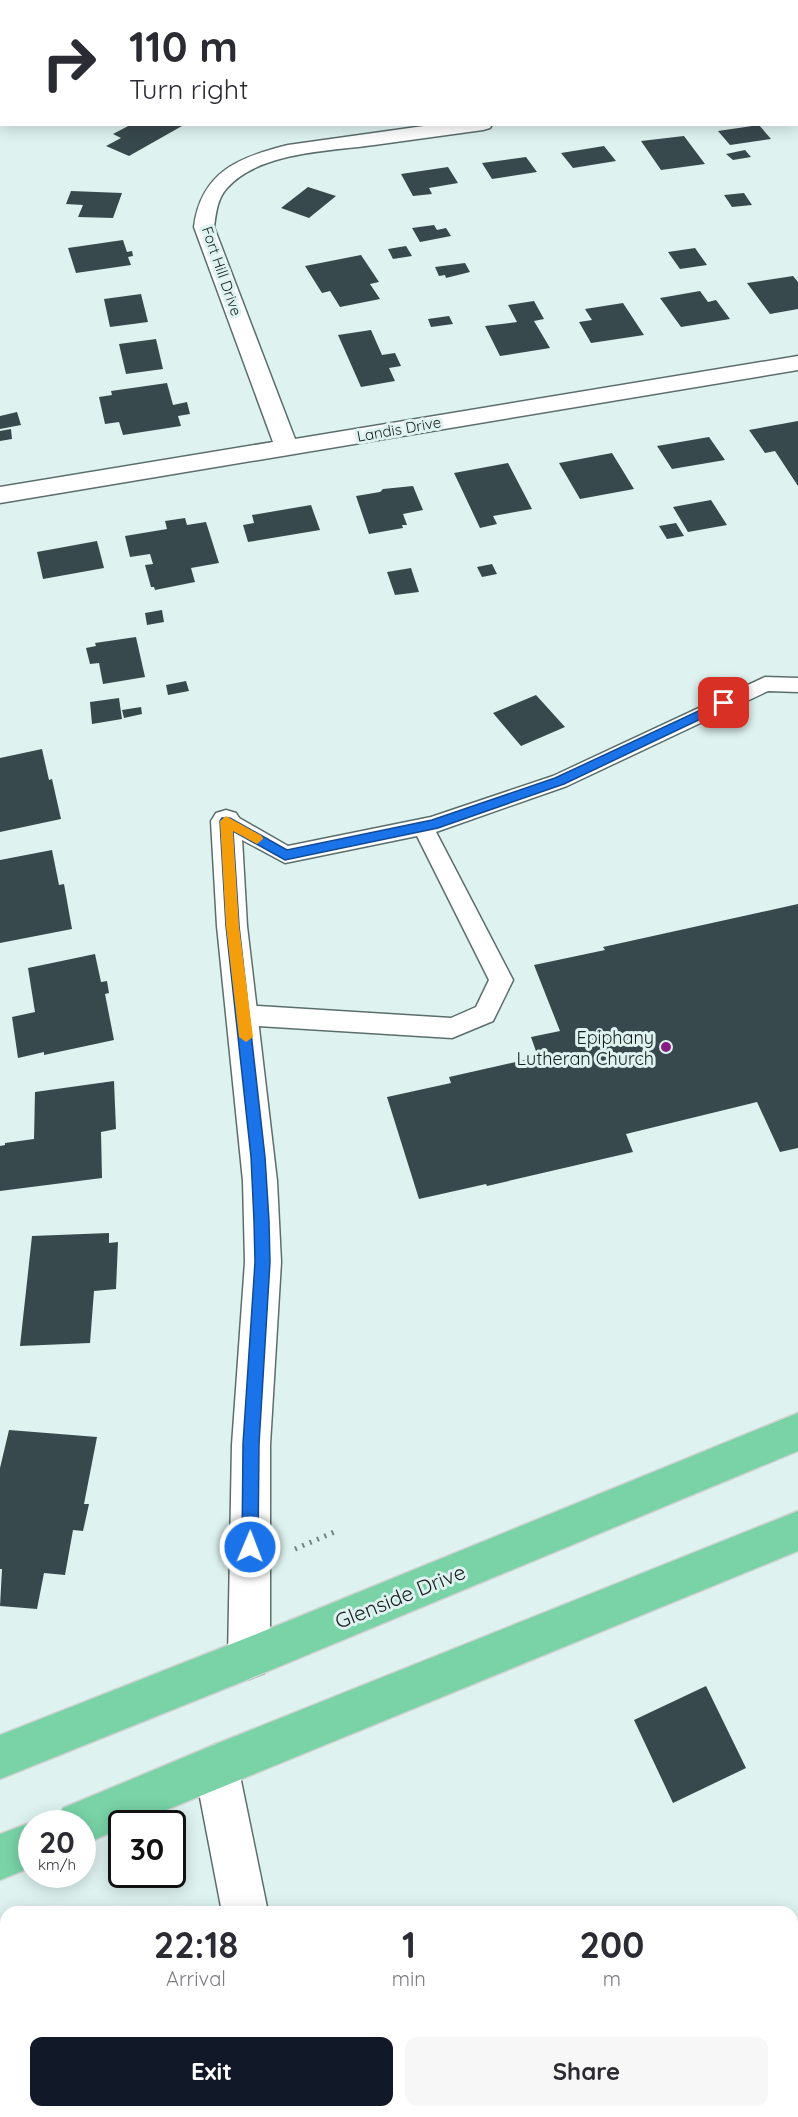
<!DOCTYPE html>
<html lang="en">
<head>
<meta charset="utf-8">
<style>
  :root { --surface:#fff; --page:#f7f7f7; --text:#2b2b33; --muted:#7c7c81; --accent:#111827 }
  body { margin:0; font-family:Quicksand,sans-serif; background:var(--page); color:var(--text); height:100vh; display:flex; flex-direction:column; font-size:22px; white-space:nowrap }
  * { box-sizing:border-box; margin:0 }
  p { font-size:20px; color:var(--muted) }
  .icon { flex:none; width:33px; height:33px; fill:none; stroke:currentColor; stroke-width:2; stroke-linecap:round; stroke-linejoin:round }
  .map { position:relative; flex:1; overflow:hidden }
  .panel { position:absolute; left:0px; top:1906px; width:798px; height:212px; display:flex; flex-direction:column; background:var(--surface); border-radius:18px 18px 0 0; box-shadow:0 3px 15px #0003 }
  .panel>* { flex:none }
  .hud { position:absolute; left:0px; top:0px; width:798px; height:126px; box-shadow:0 3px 15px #0003; background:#fff; color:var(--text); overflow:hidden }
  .speed { position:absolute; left:18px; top:1810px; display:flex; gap:12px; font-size:30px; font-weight:700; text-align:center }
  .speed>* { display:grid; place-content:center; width:78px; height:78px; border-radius:50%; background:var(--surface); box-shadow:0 3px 15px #0003; line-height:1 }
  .speed small { font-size:15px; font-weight:400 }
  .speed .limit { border:3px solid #111; border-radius:9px; background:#fff; color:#111 }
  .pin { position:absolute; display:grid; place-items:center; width:51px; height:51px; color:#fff; margin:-26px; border-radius:12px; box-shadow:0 3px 9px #0006 }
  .me { position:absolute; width:66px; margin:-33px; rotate:1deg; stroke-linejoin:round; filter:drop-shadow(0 0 4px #0008) }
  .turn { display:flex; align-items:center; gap:21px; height:126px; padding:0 30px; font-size:27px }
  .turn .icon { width:78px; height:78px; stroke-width:2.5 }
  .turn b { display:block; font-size:42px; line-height:51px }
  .eta { display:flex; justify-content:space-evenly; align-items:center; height:102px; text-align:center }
  .eta b { font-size:36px; font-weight:800; line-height:42px }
  .button { display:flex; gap:12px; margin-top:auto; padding:12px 30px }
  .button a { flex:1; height:69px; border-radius:12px; background:var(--accent); color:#fff; font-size:24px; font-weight:800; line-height:69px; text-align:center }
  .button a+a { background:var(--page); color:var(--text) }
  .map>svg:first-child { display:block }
</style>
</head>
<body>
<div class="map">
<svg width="798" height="2117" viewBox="0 0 798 2117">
  <rect width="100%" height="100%" fill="#def3f0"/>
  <path fill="#38494d" d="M132 124H178L182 126 129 156 106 146 121 138 113 134Z
    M759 125 771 139 730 145 718 131Z
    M684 136 705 164 661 170 641 141Z
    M604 146 616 161 573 168 561 153Z
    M745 150 751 157 733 160 726 154Z
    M526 157 537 172 492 179 482 163Z
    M448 167 458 183 429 188 432 194 413 196 401 174Z
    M308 187 336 196 309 218 281 208Z
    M71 191 122 193 113 218 78 217 83 205 66 204Z
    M744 193 752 205 732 207 724 195Z
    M434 225 437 230 446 228 451 236 420 242 412 228Z
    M123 240 127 252 132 251 133 256 128 257 131 265 76 273 68 248Z
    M406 246 412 256 393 259 388 249Z
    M695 248 707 265 680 269 668 252Z
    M361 255 379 282 370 284 380 299 340 307 330 291 322 293 305 266Z
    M465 263 470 272 446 278 445 275 439 276 435 267Z
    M793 276 798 282V309L770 314 747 283Z
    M700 291 708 302 716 300 730 319 681 327 660 298Z
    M141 294 148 322 110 327 104 299Z
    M534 301 544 319 534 321 550 348 500 356 485 326 517 322 508 305Z
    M623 303 644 335 591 343 579 322 592 320 585 309Z
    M449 316 453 324 431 327 428 319Z
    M371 330 382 355 395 353 401 366 389 368 395 381 361 387 338 335Z
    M156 339 163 369 126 374 119 344Z
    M167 383 173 405 187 402 190 414 178 416 181 426 123 435 119 422 105 424 99 397 112 395 111 391Z
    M17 412 21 425 0 429V416Z
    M798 421V486L775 451 765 453 749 430Z
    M11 429 12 439 0 441V431Z
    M709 437 725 460 672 469 657 446Z
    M612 453 634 489 580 499 559 463Z
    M508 463 532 509 493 516 497 524 480 528 454 473Z
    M413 486 423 510 403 514 407 525H402L403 528 369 534 356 496 380 492 383 489Z
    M711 500 727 525 688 532 673 507Z
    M311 505 320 530 248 542 243 525 254 523 252 515Z
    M185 518 187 525 206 522 219 563 191 568 195 582 155 590 154 587H151L145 565 153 564 150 554 130 557 125 536 167 529 165 521Z
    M676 523 684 536 667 539 659 526Z
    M97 541 104 568 43 579 37 552Z
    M492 564 497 574 482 577 477 567Z
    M411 568 419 592 395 595 387 572Z
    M162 610 164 622 147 625 145 613Z
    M136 637 145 677 103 684 99 663 90 664 86 648 96 646 95 643Z
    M186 681 189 691 168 695 166 685Z
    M536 695 565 727 521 746 493 713Z
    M119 698 122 719 92 724 90 702Z
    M141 707 142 714 124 718 122 710Z
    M42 749 49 780 52 779 61 819 0 832V758Z
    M52 850 59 885 64 884 72 929 0 943V860Z
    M798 904V1148L780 1152 757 1102 626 1134 633 1152 487 1186 486 1184 419 1199 387 1097 451 1083 449 1077 538 1057 531 1037 560 1031 534 965 605 950 603 947Z
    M95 954 101 982 107 981 109 993 105 994 114 1040 44 1055V1052L18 1058 12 1017 35 1012 28 968Z
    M114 1081 116 1129 101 1132 102 1178 0 1191V1146L5 1145V1143L34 1139 35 1092Z
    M109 1233V1243L118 1242 116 1289 94 1291 90 1343 20 1346 32 1236Z
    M9 1430 97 1437 84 1504H89L83 1531 73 1530 65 1575 44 1573 37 1609 0 1606 2 1569H0V1468Z
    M706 1686 746 1768 673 1803 634 1720Z
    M6 2067V2112H76L77 2117H0V2069Z
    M447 2112H534L536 2117H449Z"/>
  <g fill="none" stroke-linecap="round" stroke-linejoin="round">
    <g stroke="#5b6e6b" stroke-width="3">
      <path id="service" d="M765 677 798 678V692L768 691 567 786 436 832 513 980 493 1021 452 1038 244 1025 236 1022 232 1015 236 1008 244 1005 451 1018 476 1007 489 980 417 836 285 863 218 827 215 821 218 815 226 813 234 815 288 846 431 817 553 776Z"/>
    </g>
    <g stroke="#5b6e6b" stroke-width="3">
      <path id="minor" d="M462 0H478L479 2H462Z
        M796 77H798V87H796Z
        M438 124H492L490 128 483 130C447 135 410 140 374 145 329 151 259 152 227 188 217 199 216 213 214 227L295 439 798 356V370L0 503V487L273 442 194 227C201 172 239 157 288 145Z
        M226 810 236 813 241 821 247 926 277 1181 281 1262 270 1445V1658L264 1673 249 1679 234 1673 228 1658 232 1445 245 1262 243 1181 217 926 211 821 216 813Z
        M216 1744 231 1751 238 1766 268 1912H222L194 1766 201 1751Z
        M260 2112H308L310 2117H260Z"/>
    </g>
    <g stroke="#d1d2d2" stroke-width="3">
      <path id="primary" d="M798 1413V1451L249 1679 0 1779V1735L249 1637Z
        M798 1511V1551L132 1824H122V1828L82 1845V1824H57L63 1808 216 1744Z
        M32 1822 38 1824H32V1867L0 1880V1834Z"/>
    </g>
    <path stroke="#768381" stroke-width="5" stroke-dasharray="2 6" stroke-linecap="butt" d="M295 1549 339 1530"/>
    <use href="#service" fill="#fff" fill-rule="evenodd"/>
    <use href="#minor" fill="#fff" fill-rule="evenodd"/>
    <use href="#primary" fill="#79d3a7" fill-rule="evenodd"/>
  </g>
  <path fill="#1a73e8" stroke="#114b97" stroke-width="1.5" d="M724 699 728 700V706L564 784 438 828 285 860 233 831 239 926 265 1157 269 1221 270 1262 259 1444 258 1547 256 1553 250 1555 244 1553 242 1547 243 1444 255 1262 254 1221 251 1157 226 926 220 821 222 818H230L287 850 432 820 555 778Z"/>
  <path fill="#f59e0b" d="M226 816 262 836 263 839 257 844 233 831 239 926 253 1037 246 1042 239 1037 226 926 220 821Z"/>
  <circle fill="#881e84" stroke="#def3f0" stroke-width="2" cx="666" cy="1047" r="6"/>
  <g text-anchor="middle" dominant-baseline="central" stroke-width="6" stroke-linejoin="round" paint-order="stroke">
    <g font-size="15" fill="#171e1d" stroke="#def3f0">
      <text transform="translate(222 271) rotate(71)">Fort Hill Drive</text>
      <text transform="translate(399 429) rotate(-10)">Landis Drive</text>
    </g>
    <g font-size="18" fill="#171e1d" stroke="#def3f0" text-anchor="end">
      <text x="654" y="1037">Epiphany<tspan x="654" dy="21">Lutheran Church</tspan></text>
    </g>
    <g font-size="21" fill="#171e1d" stroke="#def3f0">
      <text transform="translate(400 1596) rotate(-22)">Glenside Drive</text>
    </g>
  </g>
</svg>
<div class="speed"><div>20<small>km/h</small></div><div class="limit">30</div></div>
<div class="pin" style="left:724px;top:703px;background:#d93025"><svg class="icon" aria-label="arrive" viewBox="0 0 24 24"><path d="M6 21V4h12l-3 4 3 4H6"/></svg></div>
<svg class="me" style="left:250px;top:1547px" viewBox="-20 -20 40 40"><circle r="17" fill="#1a73e8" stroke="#fff" stroke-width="3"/><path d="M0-11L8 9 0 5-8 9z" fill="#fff"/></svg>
<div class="hud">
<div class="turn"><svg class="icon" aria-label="right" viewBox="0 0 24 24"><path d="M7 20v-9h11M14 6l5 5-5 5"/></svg><div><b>110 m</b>Turn right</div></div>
</div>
<section class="panel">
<div class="eta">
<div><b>22:18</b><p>Arrival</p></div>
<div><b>1</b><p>min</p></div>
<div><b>200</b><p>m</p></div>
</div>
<div class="button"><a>Exit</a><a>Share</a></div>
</section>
</div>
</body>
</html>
